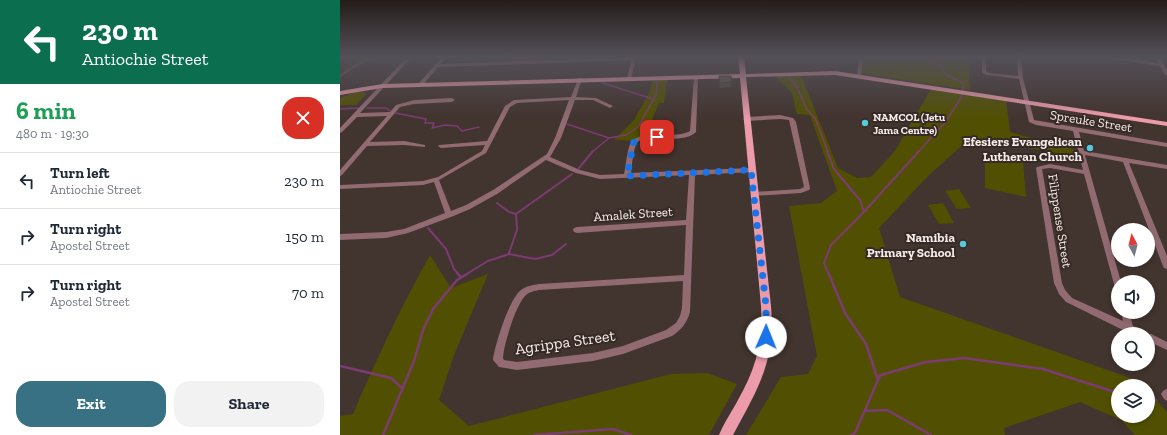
<!DOCTYPE html>
<html lang="en">
<head>
<meta charset="utf-8">
<style>
  :root { --surface:#fff; --page:#f2f2f3; --text:#1f2937; --muted:#747a83; --line:#e0e1e3; --accent:#377183 }
  body { margin:0; font-family:"Zilla Slab",serif; background:var(--page); color:var(--text); height:100vh; display:flex; flex-direction:column; font-size:15px; white-space:nowrap }
  * { box-sizing:border-box; margin:0 }
  p { font-size:13px; color:var(--muted) }
  .icon { flex:none; width:22px; height:22px; fill:none; stroke:currentColor; stroke-width:2; stroke-linecap:round; stroke-linejoin:round }
  .map { position:relative; flex:1; overflow:hidden }
  .side { display:flex; flex-direction:column; background:var(--surface); width:340px }
  .side>* { flex:none }
  .top-card { background:#0b6e4f; color:#fff; overflow:hidden }
  .needle { width:26px; rotate:353deg }
  .controls { position:absolute; left:771px; top:223px; display:grid; gap:8px }
  .controls a { display:grid; place-items:center; width:44px; height:44px; border-radius:50%; background:var(--surface); box-shadow:0 2px 6px #0003; font-size:20px }
  .pin { position:absolute; display:grid; place-items:center; width:34px; height:34px; color:#fff; margin:-17px; border-radius:8px; box-shadow:0 2px 6px #0006 }
  .me { position:absolute; width:44px; margin:-22px; rotate:1deg; stroke-linejoin:round; filter:drop-shadow(0 0 3px #0008) }
  .turn { display:flex; align-items:center; gap:14px; height:84px; padding:0 16px; font-size:18px }
  .turn .icon { width:52px; height:52px; stroke-width:2.5 }
  .turn b { display:block; font-size:28px; line-height:34px }
  .round { display:grid; place-items:center; flex:none; width:42px; height:42px; border-radius:16px; background:var(--page) }
  .summary { display:flex; align-items:center; justify-content:space-between; height:68px; padding:0 16px }
  h1 { font-size:24px; font-weight:800; line-height:30px; color:#1e9e55 }
  .action { display:flex; gap:8px; margin-top:auto; padding:8px 16px }
  .action a { flex:1; height:46px; border-radius:16px; background:var(--accent); color:#fff; font-size:16px; font-weight:800; line-height:46px; text-align:center }
  .action a+a { background:var(--page); color:var(--text) }
  ul { padding:0; list-style:none }
  li { display:flex; align-items:center; gap:12px; height:56px; padding:0 16px; border-top:1px solid var(--line) }
  li div { flex:1 }
  li b { display:block; font-size:15px }
  li em { font-style:normal }
  main { display:flex; flex:1; min-height:0 }
  .map>svg:first-child { display:block }
</style>
</head>
<body>
<main>
<section class="side">
<div class="top-card">
<div class="turn"><svg class="icon" aria-label="left" viewBox="0 0 24 24"><path d="M17 20v-9H6M10 6l-5 5 5 5"/></svg><div><b>230 m</b>Antiochie Street</div></div>
</div>
<div class="summary"><div><h1>6 min</h1><p>480 m · 19:30</p></div><a class="round" style="background:#d93025;color:#fff"><svg class="icon" aria-label="close" viewBox="0 0 24 24"><path d="M6 6l12 12M18 6L6 18"/></svg></a></div>
<ul>
<li><svg class="icon" aria-label="left" viewBox="0 0 24 24"><path d="M17 20v-9H6M10 6l-5 5 5 5"/></svg><div><b>Turn left</b><p>Antiochie Street</p></div><em>230 m</em></li>
<li><svg class="icon" aria-label="right" viewBox="0 0 24 24"><path d="M7 20v-9h11M14 6l5 5-5 5"/></svg><div><b>Turn right</b><p>Apostel Street</p></div><em>150 m</em></li>
<li><svg class="icon" aria-label="right" viewBox="0 0 24 24"><path d="M7 20v-9h11M14 6l5 5-5 5"/></svg><div><b>Turn right</b><p>Apostel Street</p></div><em>70 m</em></li>
</ul>
<div class="action"><a>Exit</a><a>Share</a></div>
</section>
<div class="map">
<svg width="827" height="435" viewBox="0 0 827 435">
  <rect width="100%" height="100%" fill="#42342f"/>
  <path fill="#515002" d="M24 57H37L7 72 0 78V73Z
    M521 57H628L630 90 519 73Z
    M460 73 498 168 517 178 531 177 555 151 592 87 666 99 670 132 736 150 737 156 688 148V143L629 139 587 177 539 228 560 297 799 381 804 386H778V416H808V391L827 412V435H795L781 420 740 402 664 428 665 435H406L441 377 468 374 477 356 449 206 481 203 497 191 470 115 457 114 452 93 433 74Z
    M313 80H327L324 103H319L303 141 274 140 294 120 309 93Z
    M16 92H24L26 94 16 105H0V98Z
    M645 154 683 162 686 197 645 188Z
    M619 189 631 208 617 209 605 191Z
    M603 203 614 223 599 224 588 205Z
    M90 255 111 288 148 274 114 355 99 400 129 426 331 374 367 373 397 384 369 435H0V416L13 414C36 360 61 307 90 255Z"/>
  <g fill="none" stroke-linecap="round" stroke-linejoin="round">
    <path stroke="#7c3c73" stroke-width="1.5" d="M0 76 29 57
      M448 76 458 89 467 110 475 118 488 152
      M263 83 313 99
      M27 108H46L50 111
      M0 109 19 108
      M55 113 86 119 85 123H94L92 128 105 125 117 126 122 131 139 127
      M227 124 269 138
      M252 152 269 138 286 135 298 127 316 95 317 82
      M578 152 605 123 622 96 623 83 605 74 601 66 583 57"/>
    <path stroke="#7c3c73" stroke-width="2" d="M487 151 494 169 520 200 524 212
      M239 168 253 151
      M157 203 169 212 176 214 177 230 169 253
      M176 214 232 174
      M88 228 106 249 114 269 119 275
      M125 275 148 261 169 254 195 259 212 255 226 244
      M489 275 484 263 491 245 522 214 579 151"/>
    <path stroke="#7c3c73" stroke-width="2.5" d="M118 274 121 277
      M489 274 505 313 526 344 538 380 515 433 511 435
      M0 366 51 378 63 389
      M538 380 541 375 586 362 624 358 703 369 778 393
      M808 399 816 400
      M525 411 547 410 591 435
      M43 435 74 361 83 330 93 309 117 280 127 274
      M194 435 273 429 291 435"/>
    <path fill="#926b72" fill-rule="evenodd" d="M67 57H72L20 113 50 112 56 105 74 100 112 98 115 100 112 102 74 104 60 107 30 142 64 141 85 145V147L64 145 27 146 2 175 0 176V170L47 116 17 117 2 132 0 133V128Z
      M102 57H107L101 64 296 57 291 79 289 80 287 79 291 60 98 67 82 86H78V84Z
      M519 57H523L521 76 519 77 517 76Z
      M642 57H646V71L649 73 678 76 677 57H681L683 78 694 120 827 143V147L739 132 744 151 827 165V169L789 163 827 256V269L824 268 823 266 783 162 745 155 781 282H778V287L775 286 774 284 744 174 710 168 702 169 722 283 725 290 732 298 783 321 781 312H789L793 326 805 331 806 334H811L827 342V350L808 341V334H793L787 332 726 302 719 294 714 283 696 168 697 167 710 164 743 170 733 131 696 125 689 122 679 79 648 75 642 73Z
      M762 57H777L818 63 815 57H820L827 70V75H825L820 66Z
      M354 76 358 77 356 132C341 146 305 132 297 143 293 149 292 166 291 173L411 168 414 170 411 172 355 175 350 312C347 323 341 330 332 336L283 354 253 361 177 370 159 367 153 360C155 345 169 299 181 290 186 286 193 285 199 284L344 275 346 225 237 233 234 232 233 230 234 228 237 227 346 220 349 175 260 179 236 173 206 160 157 194 130 209 111 217 68 233 46 238 0 240V234L46 232 64 229 105 213 94 182 83 185 0 189V185L83 181 98 177 142 151 145 145 101 148 98 146 99 145 147 141 165 106 174 100 231 97 238 79 240 78 242 79 236 97 256 98 273 106 270 108 268 107 253 100H235L221 138 210 157 240 170 260 175 284 174C286 167 287 148 291 143 300 128 335 140 350 131ZM229 100 215 138 207 154 153 190 126 205 111 211 99 180 146 153 170 107 177 103ZM343 281 342 308 340 316 336 323 326 330 283 346 253 353 177 362 164 360 163 358C164 344 175 307 185 296 189 292 194 291 199 290Z
      M440 115 453 118 456 122 470 188 469 190 461 193 412 196 411 194 412 192H414L460 189 464 187 449 120 440 119 406 121 403 119 406 117Z
      M826 389 827 390V401L824 399 821 394 823 391Z"/>
    <path fill="#eb9baa" fill-rule="evenodd" d="M398 57H404L406 74 495 71 827 122V126L495 75 406 77 431 306C436 360 418 389 393 435H379C384 423 392 411 398 400 416 368 423 343 421 306L400 78 42 88 0 95V91L42 84 400 74Z"/>
  </g>
  <path fill="#534c41" d="M379 76H391L392 85 390 87 380 88Z"/>
  <path fill="#433e35" d="M392 80V85L390 87V82Z"/>
  <path fill="#60584c" stroke="#433e35" d="M379 76H391L392 80 390 82 380 83Z"/>
  <linearGradient id="sky" x2="0" y2="1"><stop stop-color="#241d1a"/><stop offset="0.48" stop-color="#545058"/><stop offset="1" stop-color="#545058" stop-opacity="0"/></linearGradient>
  <rect width="827" height="118" fill="url(#sky)"/>
  <g fill="none" stroke-linecap="round" stroke-linejoin="round">
    <path stroke="#1a73e8" stroke-width="7" stroke-dasharray="0 12.6" d="M317 137 300 138 294 141 287 176 411 170 426 306V337"/>
  </g>
  <g fill="#55cadf" stroke="#372a26" stroke-width="1.5">
    <circle cx="525" cy="123" r="4"/>
    <circle cx="750" cy="148" r="4"/>
    <circle cx="623" cy="244" r="4"/>
  </g>
  <g text-anchor="middle" dominant-baseline="central" stroke-width="4" stroke-linejoin="round" paint-order="stroke">
    <g font-size="11" font-weight="bold" fill="#f6edea" stroke="#372a26" text-anchor="start">
      <text x="533" y="117">NAMCOL (Jetu<tspan x="533" dy="13">Jama Centre)</tspan></text>
    </g>
    <g font-size="13" fill="#f6edea" stroke="#372a26">
      <text transform="translate(751 121) rotate(9)">Spreuke Street</text>
      <text transform="translate(293 214) rotate(-4)">Amalek Street</text>
      <text transform="translate(720 221) rotate(81)">Filippense Street</text>
    </g>
    <g font-size="13" font-weight="bold" fill="#f6edea" stroke="#372a26" text-anchor="end">
      <text x="742" y="141">Efesiers Evangelican<tspan x="742" dy="15">Lutheran Church</tspan></text>
      <text x="615" y="237">Namibia<tspan x="615" dy="15">Primary School</tspan></text>
    </g>
    <g font-size="16" fill="#f6edea" stroke="#372a26">
      <text transform="translate(225 342) rotate(-8)">Agrippa Street</text>
    </g>
  </g>
</svg>
<div class="controls">
<a><svg class="needle" viewBox="-14 -14 28 28"><path d="M0-13l5 13h-10z" fill="#e53935"/><path d="M0 13l5-13h-10z" fill="#747a83"/></svg></a>
<a><svg class="icon" aria-label="sound" viewBox="0 0 24 24"><path d="M4 9h4l5-4v14l-5-4H4zM17 9q2 3 0 6"/></svg></a>
<a><svg class="icon" aria-label="search" viewBox="0 0 24 24"><circle cx="10" cy="10" r="6"/><path d="M15 15l6 6"/></svg></a>
<a><svg class="icon" aria-label="layers" viewBox="0 0 24 24"><path d="M12 4l9 5-9 5-9-5zM3 14l9 5 9-5"/></svg></a>
</div>
<div class="pin" style="left:317px;top:137px;background:#d93025"><svg class="icon" aria-label="arrive" viewBox="0 0 24 24"><path d="M6 21V4h12l-3 4 3 4H6"/></svg></div>
<svg class="me" style="left:426px;top:337px" viewBox="-20 -20 40 40"><circle r="19" fill="#fff"/><path d="M0-13L10 11 0 6-10 11z" fill="#1a73e8"/></svg>
</div>
</main>
</body>
</html>
